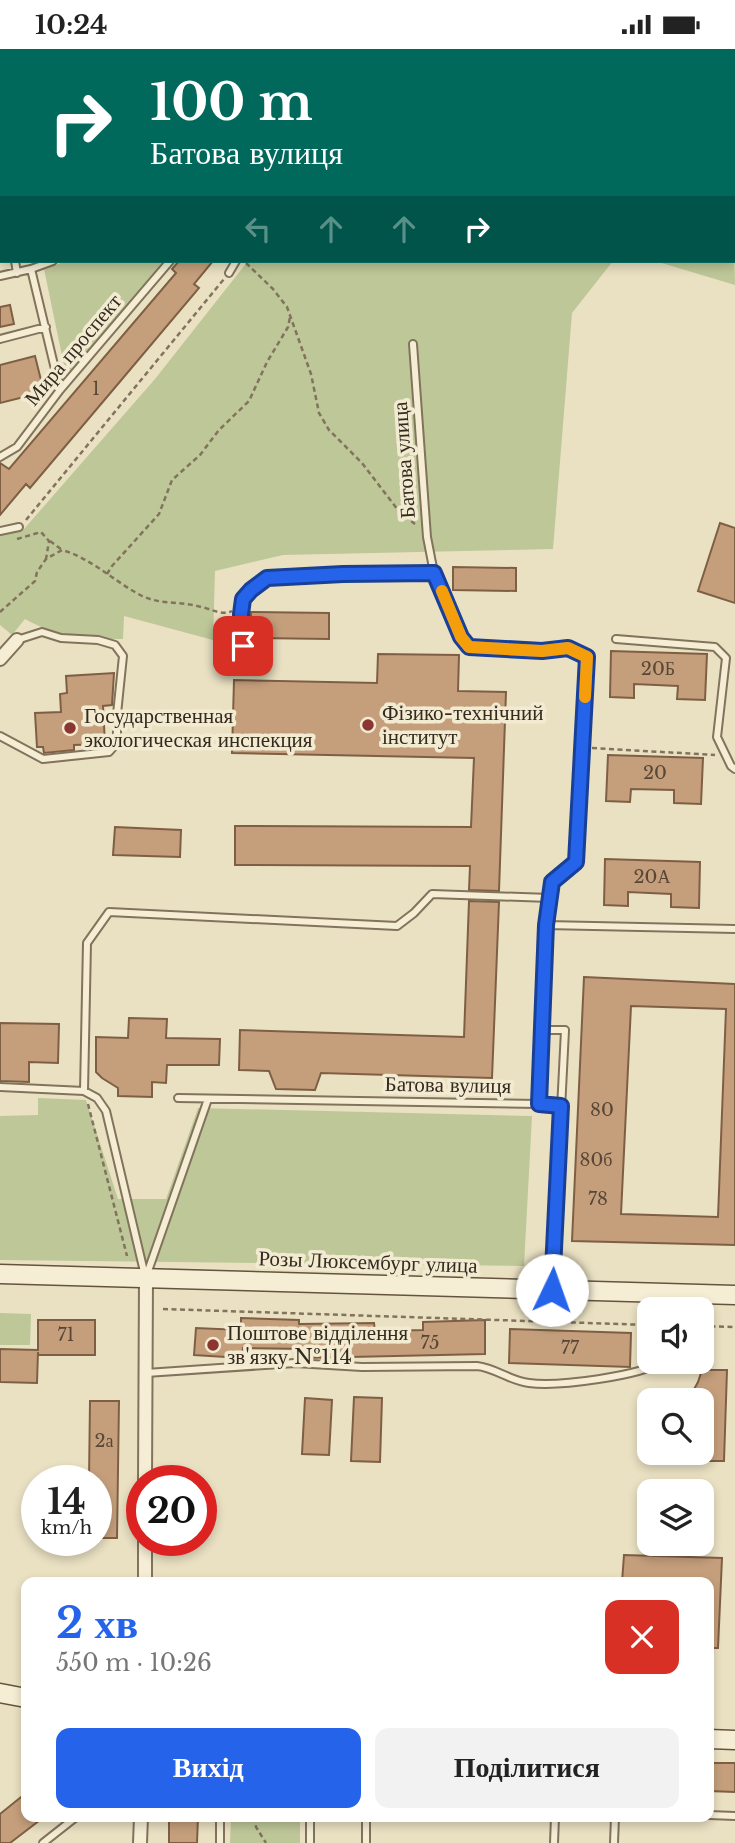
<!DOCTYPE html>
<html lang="uk">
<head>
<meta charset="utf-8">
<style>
  :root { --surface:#fff; --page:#f2f2f2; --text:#222; --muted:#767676; --accent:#2563eb }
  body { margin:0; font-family:"Libre Baskerville",serif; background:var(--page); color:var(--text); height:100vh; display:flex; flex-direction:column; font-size:26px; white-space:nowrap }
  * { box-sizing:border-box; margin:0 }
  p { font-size:23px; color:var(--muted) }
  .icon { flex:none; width:38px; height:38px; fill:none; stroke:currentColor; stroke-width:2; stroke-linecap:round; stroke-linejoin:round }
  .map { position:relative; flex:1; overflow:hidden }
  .panel { position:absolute; left:21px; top:1528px; width:693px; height:245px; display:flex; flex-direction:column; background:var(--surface); border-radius:14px; box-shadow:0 4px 10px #0003 }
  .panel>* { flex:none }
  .top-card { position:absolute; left:0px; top:0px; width:735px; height:214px; box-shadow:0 4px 10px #0003; background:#00695c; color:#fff; overflow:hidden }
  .tools { position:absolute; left:637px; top:1248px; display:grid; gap:14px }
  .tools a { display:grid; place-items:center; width:77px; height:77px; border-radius:14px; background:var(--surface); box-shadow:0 4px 10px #0003; font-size:35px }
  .speed { position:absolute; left:21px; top:1416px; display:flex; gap:14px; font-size:35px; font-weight:700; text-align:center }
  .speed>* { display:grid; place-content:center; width:91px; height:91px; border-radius:50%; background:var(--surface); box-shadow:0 4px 10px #0003; line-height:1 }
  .speed small { font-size:18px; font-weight:400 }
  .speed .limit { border:10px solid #d22; background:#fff; color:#111 }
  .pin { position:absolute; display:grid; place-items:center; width:60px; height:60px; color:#fff; margin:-30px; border-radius:14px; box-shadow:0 4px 10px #0006 }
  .me { position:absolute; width:77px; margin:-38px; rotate:3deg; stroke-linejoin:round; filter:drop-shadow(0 0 5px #0008) }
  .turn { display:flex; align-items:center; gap:24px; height:147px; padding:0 35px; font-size:32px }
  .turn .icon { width:91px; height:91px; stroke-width:2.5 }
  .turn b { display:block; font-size:49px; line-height:60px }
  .lanes { display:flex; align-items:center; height:66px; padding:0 35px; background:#0003; justify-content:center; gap:35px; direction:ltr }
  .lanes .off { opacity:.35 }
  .round { display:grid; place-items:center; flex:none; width:74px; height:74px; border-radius:14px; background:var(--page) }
  .head { display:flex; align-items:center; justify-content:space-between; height:119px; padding:0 35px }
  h1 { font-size:42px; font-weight:700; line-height:52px; color:var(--accent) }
  .primary-button { display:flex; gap:14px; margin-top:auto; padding:14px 35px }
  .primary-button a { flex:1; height:80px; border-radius:14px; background:var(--accent); color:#fff; font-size:28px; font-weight:700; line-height:80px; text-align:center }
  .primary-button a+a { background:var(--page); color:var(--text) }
  .status { display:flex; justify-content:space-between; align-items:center; height:49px; padding:0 35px; background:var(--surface); direction:ltr }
  .status svg { height:19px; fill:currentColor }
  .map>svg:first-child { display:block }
</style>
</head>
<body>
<div class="status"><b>10:24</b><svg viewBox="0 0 49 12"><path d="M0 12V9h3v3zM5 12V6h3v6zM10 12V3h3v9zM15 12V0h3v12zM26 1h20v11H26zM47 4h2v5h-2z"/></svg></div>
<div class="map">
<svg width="735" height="1794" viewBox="0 0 735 1794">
  <rect width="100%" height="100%" fill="#eae1c3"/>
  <path fill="#bec798" d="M334 0H735V120L733 2Z
    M733 154 735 236 655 212H733Z
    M67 212H163L138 246 66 326 44 220Z
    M248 212H613L572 264 553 500 283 506 215 522 213 591 124 567 123 590C80 590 64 591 25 570L12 586 0 576V485L24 480 155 330Z
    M38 1049 86 1051 118 1150H166L198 1059 532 1067 524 1217 0 1211V1067L38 1066Z
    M0 1264 31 1265 30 1296H0Z
    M231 1769 300 1770V1794H230Z"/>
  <path fill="#c59f7c" stroke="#7f5f44" stroke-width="2" fill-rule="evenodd" d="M179 212H213L194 235 199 239 123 329 30 439 26 435 0 466V414L9 420 176 224 172 220Z
    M10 256 14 275 0 278V258Z
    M35 307 44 343 0 354V316Z
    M720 474 735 479V554L698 542Z
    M453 518 516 519V542L453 541Z
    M251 563 329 564V590L251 589Z
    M611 602 707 605 705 651 677 650 678 637 634 635V649L610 648Z
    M378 605 459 606 458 642 506 643 499 842 469 841 470 817 235 816V777L471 778 474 709 232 704 234 631 377 634Z
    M114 624 112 656 103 657 105 695 74 696V701L44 704 43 698H37L35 664 61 663 60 645 67 644 66 627Z
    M608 706 703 709 701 755 674 754V741L631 740 630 753 606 752Z
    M115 778 181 781 180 808 113 806Z
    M605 810 700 813 699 859 671 858V845L628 843V857L604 856Z
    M469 852 499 853 492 1029 321 1024 315 1041 276 1040 269 1022 239 1021 240 981 464 988Z
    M584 928 735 935V1196L572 1192ZM631 957 726 960 718 1168 621 1165Z
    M129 969 167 970 166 989 220 990 219 1016H167L166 1034 152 1033V1048L118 1047V1039L102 1029 96 1023V988L128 989Z
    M0 974 59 975 58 1014 29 1013V1033L0 1032Z
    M241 1269 299 1271V1275L374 1274 375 1282 423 1281V1273L485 1271V1305L305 1309V1300L243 1299 242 1309 194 1306 196 1279 241 1281Z
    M38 1271H95V1306H38V1303L37 1334 0 1333V1300L38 1301Z
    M510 1280 631 1284 630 1318 509 1314Z
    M702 1321H727L724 1412H702V1351H688L698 1333Z
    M354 1348 382 1349 380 1413 351 1412Z
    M305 1349 332 1351 329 1406 302 1405Z
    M90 1352H119L117 1489H96V1432H89Z
    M624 1506 722 1509 718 1599H709V1533H622Z
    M709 1714H735V1743L709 1742Z
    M26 1744V1768H44L10 1794H0V1765Z
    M169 1768H198L197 1794H169Z"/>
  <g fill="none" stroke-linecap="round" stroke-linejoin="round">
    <g stroke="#82735c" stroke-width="10">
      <path id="lane" d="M495 0 502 2
        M733 66H735
        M0 92H2
        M0 114 2 125
        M15 212 17 224
        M31 220 60 341
        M229 224 236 212
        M0 227 31 220 53 212
        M0 290 46 278
        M0 408 17 398 60 341 170 212
        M0 482 19 478
        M616 590 715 598 726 609 717 688 731 717 735 720
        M243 597 241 565 243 550 251 541 267 529 343 525 434 524
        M0 687 43 710 109 703 117 694V665L123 607 115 596 98 591 61 589 42 583 17 591
        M546 876 735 880
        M542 981H565L552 1239
        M0 1038 84 1042 97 1049 106 1062 145 1227
        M84 1042 87 894 109 863 397 877 414 864 432 845 550 849
        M178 1049 539 1055 546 876 553 833 576 813 587 608 568 599 542 602 469 598 461 588 434 524 427 488 413 295
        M539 1055 561 1057
        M146 1228 208 1050
        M679 1260 680 1246
        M146 1324 295 1314 362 1318 477 1317C496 1319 510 1332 529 1334 558 1338 640 1327 664 1312
        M709 1766 735 1767
        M43 1794 76 1768
        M220 1794V1768
        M310 1794V1768
        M366 1794V1768
        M554 1794 555 1768
        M614 1794 615 1768"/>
    </g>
    <g stroke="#82735c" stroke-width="16">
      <path id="street" d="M0 610 17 591
        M145 1432 146 1229
        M145 1533V1491
        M140 1794 141 1768"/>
    </g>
    <g stroke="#64543f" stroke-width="21">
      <path id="secondary" d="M0 1225 735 1246
        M0 1644 26 1649
        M709 1690 735 1691"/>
    </g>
    <path stroke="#82735c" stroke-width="2.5" stroke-dasharray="5 3.5" stroke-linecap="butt" d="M246 214 273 240 287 258 311 325 319 364 329 381 362 414 401 465 415 475
      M26 471 224 230
      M17 490 41 483 49 492 46 510
      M50 492 62 501
      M107 525 112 517 159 465 172 431 200 406 219 381 249 352 267 313 288 278 290 268
      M0 563 35 532 37 523 46 510 62 501C91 509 115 533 142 547 161 556 182 552 201 558 212 560 222 567 232 562
      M592 699 715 706
      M88 1055 127 1207
      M163 1260 649 1276
      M702 1277 735 1278
      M254 1768 256 1778 266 1794"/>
    <use href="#lane" stroke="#f5eed5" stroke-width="6"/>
    <use href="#street" stroke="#f5eed5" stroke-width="12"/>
    <use href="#secondary" stroke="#f5eed5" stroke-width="18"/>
    <path stroke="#342a1e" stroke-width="4.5" stroke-dasharray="12 12" stroke-linecap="butt" d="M260 0 268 2
      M319 0 326 2
      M0 2 7 0
      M54 2 64 0
      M0 14H2
      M733 125 735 126
      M733 136 735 137"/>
  </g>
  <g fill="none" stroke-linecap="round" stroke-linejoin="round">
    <g stroke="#184099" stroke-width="18">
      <path id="route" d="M243 597 241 565 243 550 251 541 267 529 343 525 434 524 461 588 469 598 542 602 568 599 587 608 576 813 552 833 546 876 539 1055 561 1057 552 1241"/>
    </g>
    <use href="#route" stroke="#2563eb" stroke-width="12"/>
    <path stroke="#f59e0b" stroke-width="12" d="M442 542 461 588 469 598 542 602 568 599 587 608 585 648"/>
  </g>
  <g fill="#8c3631" stroke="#f2ebd2" stroke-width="2.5">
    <circle cx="368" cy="676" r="7"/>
    <circle cx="70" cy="679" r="7"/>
    <circle cx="213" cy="1296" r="7"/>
  </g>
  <g text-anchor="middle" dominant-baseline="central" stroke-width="7" stroke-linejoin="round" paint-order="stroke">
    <g font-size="18" fill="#584736">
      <text x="96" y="340">1</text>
      <text x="658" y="620">20Б</text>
      <text x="655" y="724">20</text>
      <text x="652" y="828">20А</text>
      <text x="602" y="1061">80</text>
      <text x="596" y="1111">80б</text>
      <text x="598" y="1150">78</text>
      <text x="66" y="1286">71</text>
      <text x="430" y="1294">75</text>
      <text x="570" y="1299">77</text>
      <text x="104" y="1392">2а</text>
    </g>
    <g font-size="21" fill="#342a1e" stroke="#f2ebd2">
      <text transform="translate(73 301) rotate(-50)">Мира проспект</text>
      <text transform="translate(404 411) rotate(-94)">Батова улица</text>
      <text transform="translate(448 1036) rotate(1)">Батова вулиця</text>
      <text transform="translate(368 1213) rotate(2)">Розы Люксембург улица</text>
    </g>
    <g font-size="21" fill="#342a1e" stroke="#f2ebd2" text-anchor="start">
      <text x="382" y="664">Фізико-технічний<tspan x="382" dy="24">інститут</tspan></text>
      <text x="84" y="667">Государственная<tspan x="84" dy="24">экологическая инспекция</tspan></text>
      <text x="227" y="1284">Поштове відділення<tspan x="227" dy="24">зв'язку №114</tspan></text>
    </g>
  </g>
</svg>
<div class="tools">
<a><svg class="icon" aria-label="sound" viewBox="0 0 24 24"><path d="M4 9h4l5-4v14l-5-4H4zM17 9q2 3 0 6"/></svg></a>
<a><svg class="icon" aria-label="search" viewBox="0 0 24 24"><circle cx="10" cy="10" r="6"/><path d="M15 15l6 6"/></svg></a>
<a><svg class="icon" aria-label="layers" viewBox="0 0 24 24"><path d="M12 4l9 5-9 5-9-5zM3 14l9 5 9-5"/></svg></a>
</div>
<div class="speed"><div>14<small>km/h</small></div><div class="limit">20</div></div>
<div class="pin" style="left:243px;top:597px;background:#d93025"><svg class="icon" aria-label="arrive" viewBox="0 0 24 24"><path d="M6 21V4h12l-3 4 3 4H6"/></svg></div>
<svg class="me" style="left:552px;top:1241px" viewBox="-20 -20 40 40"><circle r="19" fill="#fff"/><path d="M0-13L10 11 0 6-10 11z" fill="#2563eb"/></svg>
<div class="top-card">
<div class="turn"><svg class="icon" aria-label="right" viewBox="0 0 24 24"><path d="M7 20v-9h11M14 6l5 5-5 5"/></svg><div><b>100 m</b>Батова вулиця</div></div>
<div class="lanes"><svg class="icon off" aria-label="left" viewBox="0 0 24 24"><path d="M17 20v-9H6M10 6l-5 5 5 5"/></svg><svg class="icon off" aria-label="ahead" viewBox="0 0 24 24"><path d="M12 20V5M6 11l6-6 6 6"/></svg><svg class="icon off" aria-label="ahead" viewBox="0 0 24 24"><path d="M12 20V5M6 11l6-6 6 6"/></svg><svg class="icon" aria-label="right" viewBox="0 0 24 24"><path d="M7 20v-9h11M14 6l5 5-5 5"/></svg></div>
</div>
<section class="panel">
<div class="head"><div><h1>2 хв</h1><p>550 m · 10:26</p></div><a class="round" style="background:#d93025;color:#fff"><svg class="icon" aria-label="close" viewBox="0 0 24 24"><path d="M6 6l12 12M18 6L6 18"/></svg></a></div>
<div class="primary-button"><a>Вихід</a><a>Поділитися</a></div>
</section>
</div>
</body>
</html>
